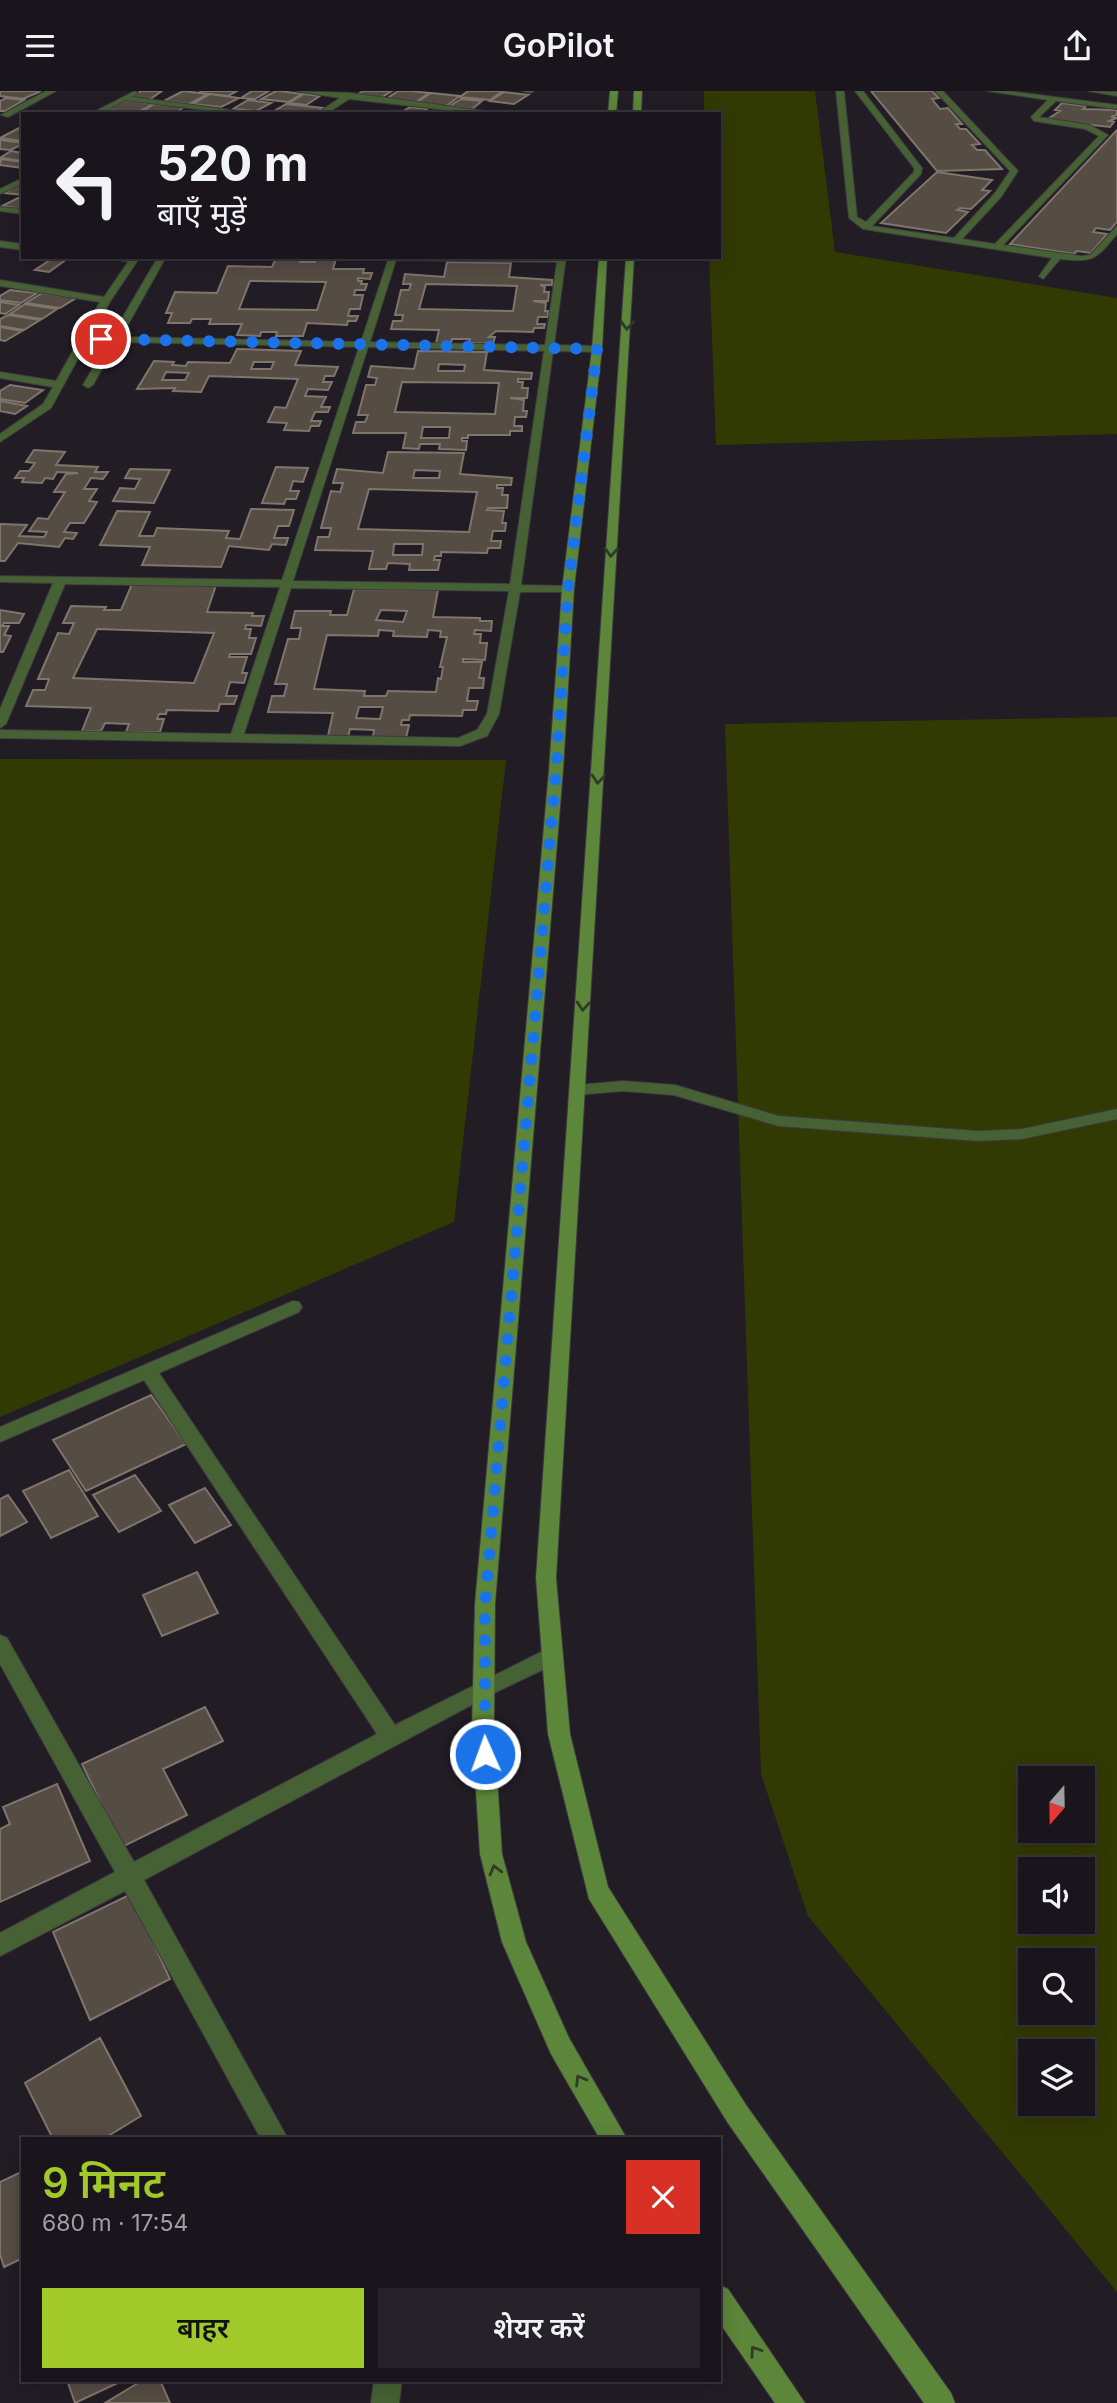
<!DOCTYPE html>
<html lang="hi">
<head>
<meta charset="utf-8">
<style>
  :root { --surface:#1a151c; --page:#272229; --text:#f1f3f6; --muted:#9f9fa3; --line:#38343b; --accent:#a1c929 }
  body { margin:0; font-family:Inter,"Noto Sans Devanagari",sans-serif; background:var(--page); color:var(--text); height:100vh; display:flex; flex-direction:column; font-size:26px; white-space:nowrap }
  * { box-sizing:border-box; margin:0 }
  p { font-size:23px; color:var(--muted) }
  .icon { flex:none; width:38px; height:38px; fill:none; stroke:currentColor; stroke-width:2; stroke-linecap:round; stroke-linejoin:round }
  .map { position:relative; flex:1; overflow:hidden }
  .panel { position:absolute; left:21px; top:2046px; width:700px; height:245px; display:flex; flex-direction:column; background:var(--surface); border-radius:0px; box-shadow:0 4px 18px #0003,0 0 0 2px var(--line) }
  .panel>* { flex:none }
  .top-card { position:absolute; left:21px; top:21px; width:700px; height:147px; border-radius:0px; box-shadow:0 4px 18px #0003,0 0 0 2px var(--line); background:#1a151c; color:var(--text); overflow:hidden }
  .needle { width:46px; rotate:200deg }
  .controls { position:absolute; left:1018px; top:1675px; display:grid; gap:14px }
  .controls a { display:grid; place-items:center; width:77px; height:77px; border-radius:0px; background:var(--surface); box-shadow:0 4px 18px #0003,0 0 0 2px var(--line); font-size:35px }
  .pin { position:absolute; display:grid; place-items:center; width:60px; height:60px; color:#fff; margin:-30px; border:4px solid #fff; border-radius:50%; box-shadow:0 2px 7px #0007 }
  .me { position:absolute; width:77px; margin:-38px; rotate:358deg; stroke-linejoin:round; filter:drop-shadow(0 0 5px #0008) }
  .turn { display:flex; align-items:center; gap:24px; height:147px; padding:0 21px; font-size:32px }
  .turn .icon { width:91px; height:91px; stroke-width:2.5 }
  .turn b { display:block; font-size:49px; line-height:60px }
  .round { display:grid; place-items:center; flex:none; width:74px; height:74px; border-radius:0px; background:var(--page) }
  .overview { display:flex; align-items:center; justify-content:space-between; height:119px; padding:0 21px }
  h1 { font-size:42px; font-weight:600; line-height:52px; color:var(--accent) }
  .action { display:flex; gap:14px; margin-top:auto; padding:14px 21px }
  .action a { flex:1; height:80px; border-radius:0px; background:var(--accent); color:#111; font-size:28px; font-weight:600; line-height:80px; text-align:center }
  .action a+a { background:var(--page); color:var(--text) }
  header { display:flex; justify-content:space-between; align-items:center; height:91px; padding:0 21px; background:var(--surface); font-size:32px; font-weight:600 }
  .map>svg:first-child { display:block }
</style>
</head>
<body>
<header><svg class="icon" aria-label="menu" viewBox="0 0 24 24"><path d="M4 6h16M4 12h16M4 18h16"/></svg>GoPilot<svg class="icon" aria-label="share" viewBox="0 0 24 24"><path d="M12 15V3M7 8l5-5 5 5M5 13v7h14v-7"/></svg></header>
<div class="map">
<svg width="1117" height="2312" viewBox="0 0 1117 2312">
  <rect width="100%" height="100%" fill="#221c25"/>
  <path fill="#323a03" fill-rule="evenodd" d="M704 0H815L835 161 1117 207V343L716 354 709 166H719V23H704Z
    M1117 626V2201L808 1825 761 1683 725 633ZM1031 1687H1083V1740H1031ZM1031 1778H1083V1830H1031ZM1031 1869H1083V1922H1031ZM1031 1960H1083V2012H1031Z
    M0 668 506 669 454 1131 0 1326Z"/>
  <path fill="#554c44" stroke="#7e756c" stroke-width="2" fill-rule="evenodd" d="M0 0H41L23 8 0 5Z
    M141 0H162L149 9 130 7Z
    M183 0 208 3 189 13 164 10Z
    M201 0H237L228 5 199 2Z
    M252 0H269L255 8 241 7Z
    M276 0H280L302 3 288 11 261 8Z
    M363 0H392L379 8 355 5Z
    M398 0H411L429 2 416 11 386 8Z
    M468 0H503L490 9 460 6Z
    M871 0H932L939 7 932 8 940 18 948 17 962 33H956L960 38H966L980 53 972 54 977 59H985L1002 78 937 80Z
    M504 1 528 4 514 13 490 10Z
    M431 2 460 5 446 15 416 12Z
    M210 3 239 7 221 16 193 13Z
    M304 3 320 5 306 14 289 12Z
    M6 7 24 9 5 20H0V10Z
    M461 8 482 10 472 18 450 15Z
    M125 9 154 13 136 22 107 19Z
    M248 9 271 12 256 20 233 18Z
    M1062 12 1086 15 1083 18 1117 19V24L1111 26 1117 27 1109 30 1114 31 1110 36 1046 29 1060 20 1055 19Z
    M154 13 184 16 173 23H138Z
    M286 13 323 17 314 23H269Z
    M410 16 427 18 420 23H399Z
    M23 35V50L0 47Z
    M1117 39V131L1110 139 1096 137 1093 141 1107 143 1091 162 1077 160 1074 163 1010 153Z
    M0 49 23 52V53L10 59 0 58Z
    M11 60 23 62V70L0 67Z
    M1 68 23 71V77L0 74Z
    M937 81 992 89 982 99 990 100 971 118 960 117 957 119 968 121 946 142 881 132Z
    M23 91V104L5 102Z
    M18 107H23V118L2 115Z
    M53 167 67 168 49 181 35 179Z
    M276 167H302L300 171H315L316 167 336 168 333 178H364L363 182H372L370 188 358 187V190H362L361 193H367L365 199H355L354 204H363L360 218H350L348 225H358L356 230H348L347 234 307 232 303 245H276L277 241H261L260 245 237 244 242 233H209L211 228H192L190 232H168L172 222H166L175 201 217 202 228 175 272 176ZM250 190 326 191 317 219 239 218Z
    M447 171 511 172 509 186 552 189V194H540L545 196 544 201H549L548 210H533L546 212 545 220H548V226H538L537 233H545L544 237H534L533 241 496 240 489 246H495L493 253 469 252 470 248H452L451 252H436L439 239 391 238 393 230H402L403 224H395L401 199H409L411 193H403L405 183 444 186ZM426 193 517 195 513 220 419 218Z
    M10 199 37 202 21 212 0 209V205Z
    M42 202 76 207 60 217 26 212Z
    M0 211 19 214 5 223 0 222Z
    M25 213 57 218 42 228 10 223Z
    M8 224 40 229 24 239 0 235V228Z
    M0 236 22 240 5 250 0 249Z
    M237 258 301 260 295 274 338 276 334 285H325L323 291H332L328 299 308 298 305 305 326 306 321 316H330L328 321H315L311 330H321L319 335H311L309 340 284 339 287 332 268 331 275 316 286 317 298 288 209 285 201 301 173 300 175 297 137 298 154 270 174 271 172 274 186 275 188 271 230 272ZM254 271H274L271 278H251ZM166 281 189 282 185 289H162Z
    M418 260 487 261 484 279 532 282 531 288H518V291H523L522 297H528L527 307H510L524 309 523 320H527L526 326H515L514 335H522V340H510V344H468V347H462V350H467L466 359 439 358 440 353H420L419 358 403 357 406 342H353L356 331H365L368 324H358L366 294H375L377 287 368 286 371 275 414 278ZM439 273 465 274 464 280H438ZM402 291 499 292 495 323 395 321ZM423 336H450L449 347H421Z
    M10 294 43 299 25 312 0 308V300Z
    M0 310 27 315 15 323 0 320Z
    M34 359 65 361 56 374 98 376 95 381H108L103 388 91 387 84 398H97L89 410 97 411 84 432H70L64 441 77 442 73 448 65 447 59 456 18 452 5 470H0V433L27 434 19 445 44 446 47 441 29 440 38 427 48 428 65 401H54L66 383 78 382 57 381 53 388 45 387 42 392 22 391 24 387H15L20 380H29L35 372 26 371Z
    M388 361 464 362 460 383 512 387 511 394H497V397H503L502 404H508L507 417H488L487 419 504 420 502 432H506L505 440H493L491 450H501L500 457H488L487 462 441 461V465H435L434 469H440L438 479H409L410 473 388 472 386 478H369L373 460 315 459 318 446H329L331 437H321L331 400 340 401 343 392H333L337 378 383 382ZM415 379 440 380 439 387H413ZM369 398 477 401 469 441 358 438ZM394 453H423L422 464H393Z
    M276 376 308 377 303 391 293 390 290 400H299L296 408H286L284 413 262 412Z
    M130 378 170 379 154 412 113 410 120 397 135 398 140 388 125 387Z
    M251 418 294 419 289 435H278L274 447H288L286 454 272 453 269 459 229 455 221 476 142 474 150 456 100 454 117 420 150 421 139 445H154L157 437 229 440 226 447 240 448Z
    M132 493 216 494 207 521 253 522 252 525H264L261 535 246 534 245 538H251L249 547H256L251 563H230L229 566H247L242 582H247L244 592 230 591 226 605H237L234 613H220L218 620 167 619 166 623H159L157 628H164L160 641H126L129 633 105 632 101 640H82L91 617 26 615 33 599H45L49 588H38L58 542 69 543 74 532H63L71 515 106 516 104 519H121ZM97 538 214 542 194 592 73 587Z
    M354 498 438 499 433 526 480 527V530H492L491 540 475 539 474 543H481L480 552H487L485 569 463 568V571H482L479 587H484L483 597H469L467 610H478L476 619H463L462 625 410 624 409 629H402L401 634H409L406 647 373 646 374 639 350 638 348 646 328 645 333 622 268 621 272 605H284L287 593H275L288 548H299L301 537H291L295 520H331L330 524H347ZM381 519 407 520 403 531 376 529ZM379 539 394 540 393 545 427 546 428 539 441 540 440 546H447L440 576H443L441 588 438 587 436 601 388 600 386 605H364L365 600 314 598 327 544 378 545ZM359 616H383L380 628 356 627Z
    M0 519 24 523 19 532H4L2 535H9L4 544 11 545 3 561H0Z
    M151 1304 186 1353 86 1400 53 1349Z
    M69 1379 98 1425 51 1447 23 1400Z
    M135 1384 161 1420 119 1441 93 1404Z
    M205 1397 231 1434 195 1452 169 1414Z
    M8 1404 27 1431 0 1445V1408Z
    M197 1481 218 1522 162 1545 143 1504Z
    M205 1616 223 1650 163 1678 187 1724 122 1756 82 1673Z
    M57 1693 90 1770 0 1811V1738L10 1733 3 1716Z
    M131 1803 170 1888 90 1929 53 1841Z
    M100 1947 141 2025 103 2048H53L25 1992Z
    M23 2080V2167L4 2176 0 2163V2091Z
    M67 2289H124L75 2312Z
    M143 2289H160L170 2312H105Z"/>
  <g fill="none" stroke-linecap="round" stroke-linejoin="round">
    <g stroke="#3e3941" stroke-width="2">
      <path id="street" d="M46 0H56L8 26 1 24Z
        M135 0 138 2 132 6 261 23H236L125 9 100 23H90Z
        M295 0 350 2 508 23H482L349 8 326 23H316L340 7Z
        M522 0H534L530 2Z
        M836 0H844L857 126 866 131 914 81V77L855 0H863L922 77 921 83 872 135 954 147 995 102 1010 80 935 0H943L1018 80 1001 106 962 148 995 153 1099 45 1085 38 1034 30 1031 26 1048 9 987 0H1008L1117 14V18L1056 10 1039 26 1090 34 1108 44 1003 154 1081 165 1090 164 1117 135V143C1096 168 1094 172 1060 168L1043 188 1039 185 1052 167 863 138 849 127Z
        M1088 0 1117 1V5Z
        M23 87V92L0 103V98Z
        M0 116 23 118V123L0 120Z
        M0 150 23 153V159L0 156Z
        M107 166H140L111 209 90 245 111 246 158 166H166L121 246 361 251 388 169 379 166H566L554 254 597 255 602 258 597 261 553 260 521 494 568 495 574 498 568 501H520L499 623 487 645 460 655 0 647V639L231 643 280 496 65 493 6 633 0 637V618L53 492 0 491V485L282 489 359 256 117 251 93 294 88 297 83 294 108 251H87L51 317 0 351V343L43 313 53 296 0 287V281L56 290 100 211 0 195V189L104 206 128 171ZM396 169 557 171 545 254 370 251ZM368 256 544 260 510 493 293 490ZM291 497 509 500 487 623 477 639 458 647 244 643Z
        M623 990 675 994 779 1025 978 1040 1022 1038 1117 1018V1028L1022 1048 978 1050 778 1035 674 1004 623 1000 577 1004 569 999 577 994Z
        M293 1210 299 1211 302 1216 299 1221 159 1282 395 1634 545 1559 552 1556 559 1559 563 1565 559 1571 492 1603 144 1789 288 2048H261L125 1800 0 1865V1842L115 1781 0 1573V1544L7 1547 134 1771 377 1643 144 1289 0 1351V1336Z
        M374 2289H402L399 2312H371Z"/>
    </g>
    <g stroke="#3e3941" stroke-width="2">
      <path id="secondary" d="M610 0H618L616 23H608Z
        M634 0H642L641 23H633Z
        M599 166H607L602 258 574 498 563 679 495 1513 494 1638 502 1763 526 1851 569 1947 627 2048H600L551 1963 502 1851 480 1763 472 1638 475 1513 549 679 562 498 592 258Z
        M626 166H634L556 1487 570 1643 608 1796 746 2014 951 2302 955 2312H924L728 2032 589 1808 548 1643 536 1487Z
        M719 2194 728 2198 805 2312H775L719 2231Z"/>
    </g>
    <use href="#street" fill="#466133" fill-rule="evenodd"/>
    <use href="#secondary" fill="#5c863a" fill-rule="evenodd"/>
  </g>
  <defs><path id="oneway-chevron" d="M-2-3.5L2.5 0L-2 3.5" fill="none" stroke-width="1.6" stroke-linecap="round" stroke-linejoin="round" transform="scale(1.75)"/></defs>
  <g stroke="#303b26">
    <use href="#oneway-chevron" transform="translate(627 234) rotate(93)"/>
    <use href="#oneway-chevron" transform="translate(611 461) rotate(93)"/>
    <use href="#oneway-chevron" transform="translate(598 688) rotate(94)"/>
    <use href="#oneway-chevron" transform="translate(583 915) rotate(94)"/>
    <use href="#oneway-chevron" transform="translate(495 1779) rotate(-105)"/>
    <use href="#oneway-chevron" transform="translate(580 1989) rotate(-121)"/>
    <use href="#oneway-chevron" transform="translate(755 2260) rotate(-124)"/>
  </g>
  <g fill="none" stroke-linecap="round" stroke-linejoin="round">
    <path stroke="#1a73e8" stroke-width="12" stroke-dasharray="0 21.6" d="M101 248 597 258 568 498 556 679 485 1513V1663"/>
  </g>
</svg>
<div class="controls">
<a><svg class="needle" viewBox="-14 -14 28 28"><path d="M0-13l5 13h-10z" fill="#e53935"/><path d="M0 13l5-13h-10z" fill="#9f9fa3"/></svg></a>
<a><svg class="icon" aria-label="sound" viewBox="0 0 24 24"><path d="M4 9h4l5-4v14l-5-4H4zM17 9q2 3 0 6"/></svg></a>
<a><svg class="icon" aria-label="search" viewBox="0 0 24 24"><circle cx="10" cy="10" r="6"/><path d="M15 15l6 6"/></svg></a>
<a><svg class="icon" aria-label="layers" viewBox="0 0 24 24"><path d="M12 4l9 5-9 5-9-5zM3 14l9 5 9-5"/></svg></a>
</div>
<div class="pin" style="left:101px;top:248px;background:#d93025"><svg class="icon" aria-label="arrive" viewBox="0 0 24 24"><path d="M6 21V4h12l-3 4 3 4H6"/></svg></div>
<svg class="me" style="left:485px;top:1663px" viewBox="-20 -20 40 40"><circle r="17" fill="#1a73e8" stroke="#fff" stroke-width="3"/><path d="M0-11L8 9 0 5-8 9z" fill="#fff"/></svg>
<div class="top-card">
<div class="turn"><svg class="icon" aria-label="left" viewBox="0 0 24 24"><path d="M17 20v-9H6M10 6l-5 5 5 5"/></svg><div><b>520 m</b>बाएँ मुड़ें</div></div>
</div>
<section class="panel">
<div class="overview"><div><h1>9 मिनट</h1><p>680 m · 17:54</p></div><a class="round" style="background:#d93025;color:#fff"><svg class="icon" aria-label="close" viewBox="0 0 24 24"><path d="M6 6l12 12M18 6L6 18"/></svg></a></div>
<div class="action"><a>बाहर</a><a>शेयर करें</a></div>
</section>
</div>
</body>
</html>
